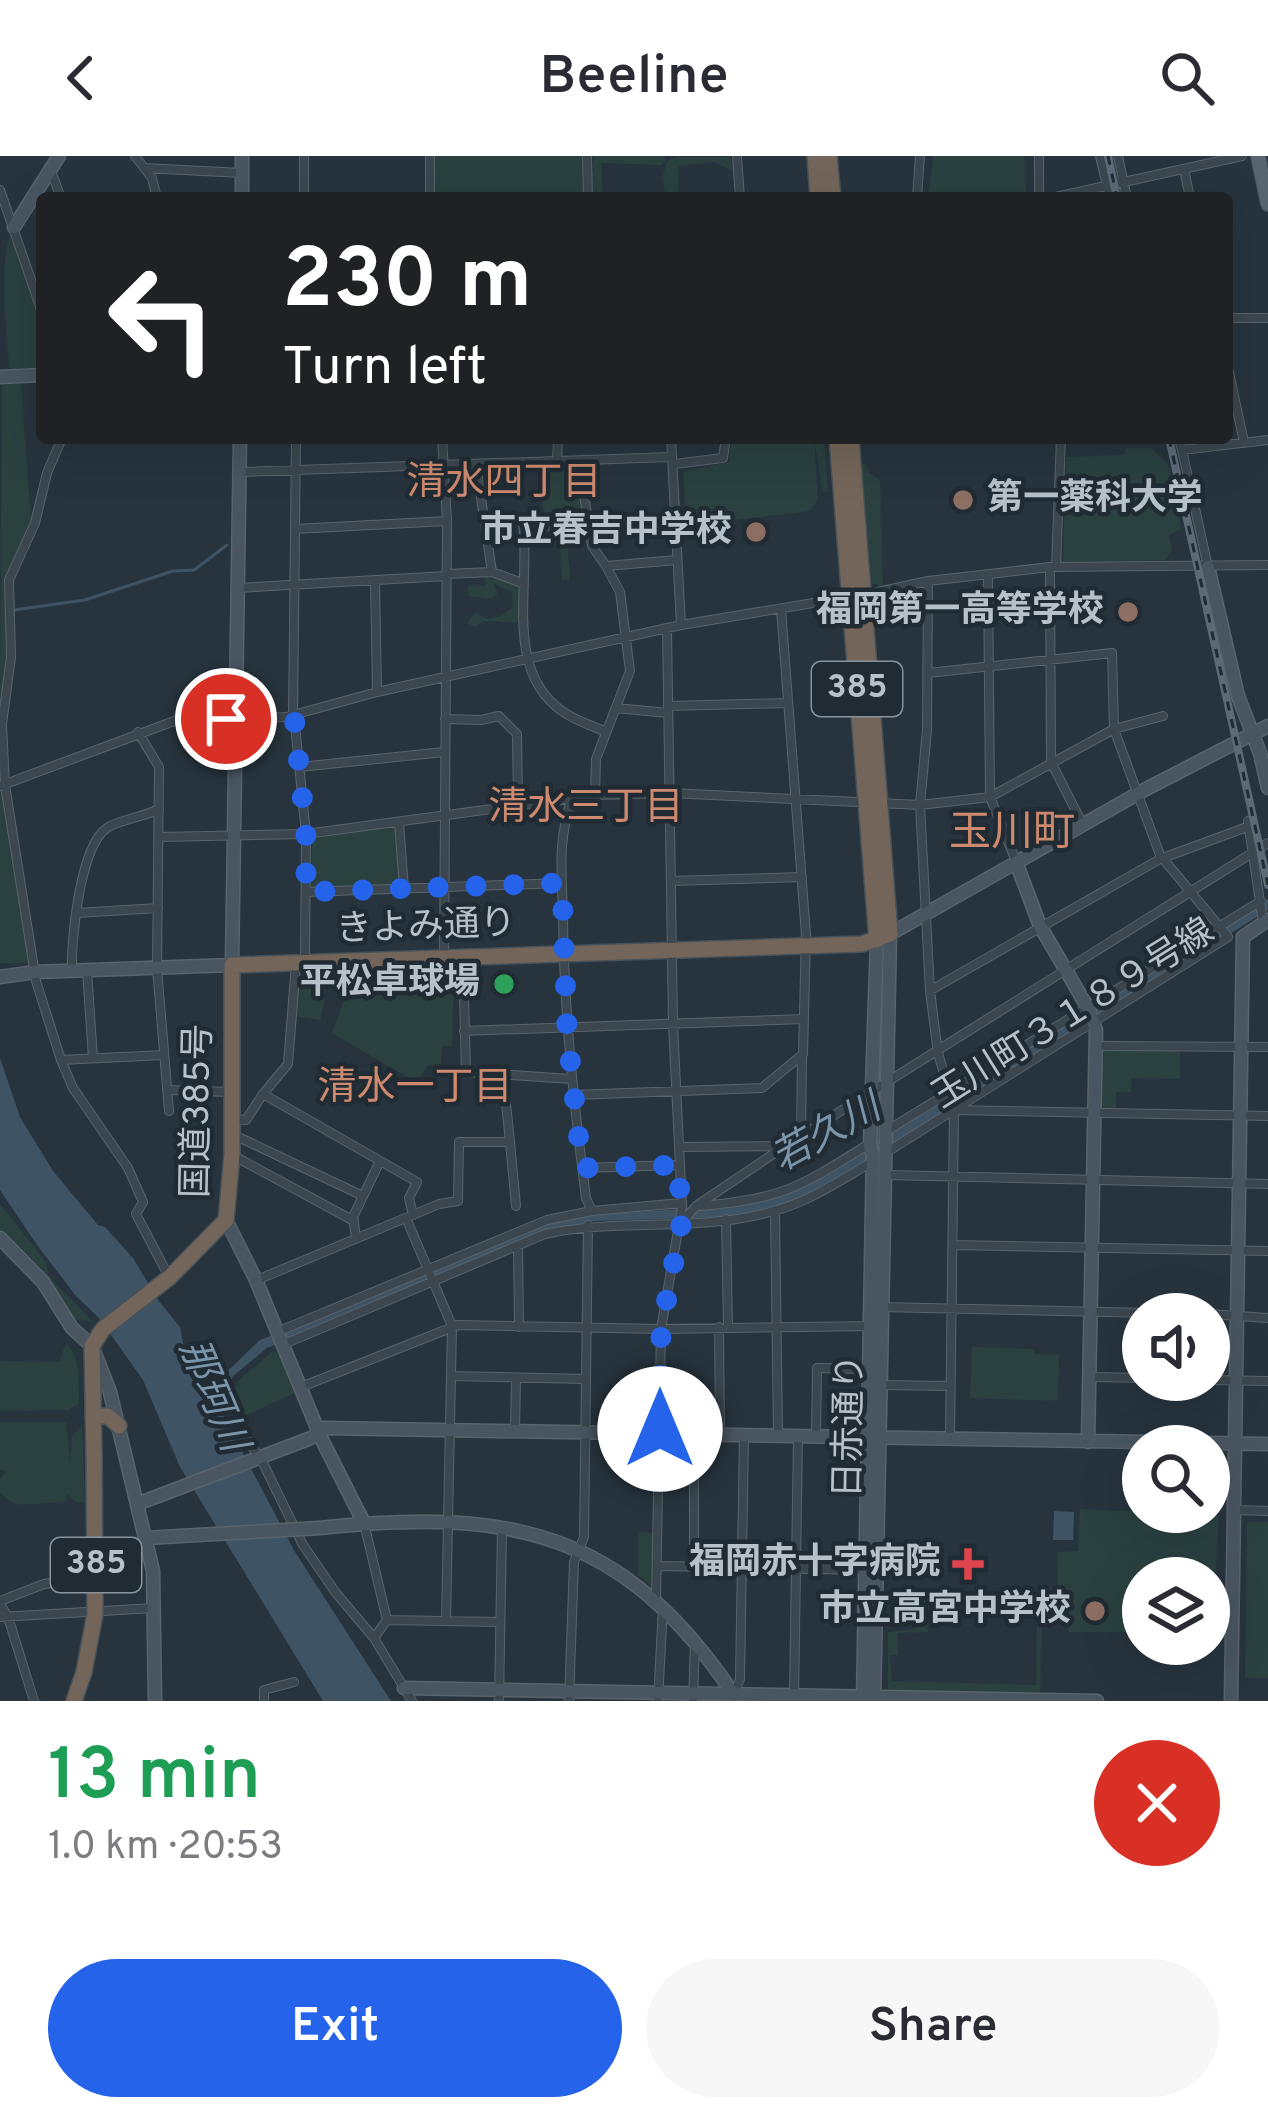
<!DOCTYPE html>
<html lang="en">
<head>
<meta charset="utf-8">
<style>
  :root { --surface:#fff; --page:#f7f7f7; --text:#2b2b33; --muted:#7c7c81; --accent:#2563eb }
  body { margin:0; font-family:Overpass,"Noto Sans JP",sans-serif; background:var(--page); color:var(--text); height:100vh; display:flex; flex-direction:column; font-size:45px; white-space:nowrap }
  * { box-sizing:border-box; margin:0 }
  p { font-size:39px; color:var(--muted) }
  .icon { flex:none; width:66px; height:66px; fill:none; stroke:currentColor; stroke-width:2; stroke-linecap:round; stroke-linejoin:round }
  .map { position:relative; height:1545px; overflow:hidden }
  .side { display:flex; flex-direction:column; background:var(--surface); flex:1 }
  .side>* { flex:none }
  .banner { position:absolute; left:36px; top:36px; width:1197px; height:252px; border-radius:12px; box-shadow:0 12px 48px #0002; background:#202124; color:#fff; overflow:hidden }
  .buttons { position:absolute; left:1122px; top:1137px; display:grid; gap:24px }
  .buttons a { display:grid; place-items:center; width:108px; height:108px; border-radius:50%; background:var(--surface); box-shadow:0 12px 48px #0002; font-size:60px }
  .pin { position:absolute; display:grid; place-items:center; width:102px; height:102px; color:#fff; margin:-51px; border:6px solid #fff; border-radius:50%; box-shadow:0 3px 12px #0007 }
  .me { position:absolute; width:132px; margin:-66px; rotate:0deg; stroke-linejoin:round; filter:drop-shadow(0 0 9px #0008) }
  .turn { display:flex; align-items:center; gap:42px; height:252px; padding:0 48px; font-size:54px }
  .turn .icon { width:156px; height:156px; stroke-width:2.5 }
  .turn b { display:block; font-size:84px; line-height:102px }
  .round { display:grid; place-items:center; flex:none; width:126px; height:126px; border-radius:63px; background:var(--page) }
  .head { display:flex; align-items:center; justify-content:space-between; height:204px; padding:0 48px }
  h1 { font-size:72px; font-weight:600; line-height:90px; color:#1e9e55 }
  .cta { display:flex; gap:24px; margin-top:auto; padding:24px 48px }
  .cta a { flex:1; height:138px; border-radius:72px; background:var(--accent); color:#fff; font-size:48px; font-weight:600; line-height:138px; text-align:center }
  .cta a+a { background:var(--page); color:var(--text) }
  header { display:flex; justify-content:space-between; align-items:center; height:156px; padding:0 48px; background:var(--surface); font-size:54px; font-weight:600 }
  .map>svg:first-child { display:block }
</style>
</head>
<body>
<header><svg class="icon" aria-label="back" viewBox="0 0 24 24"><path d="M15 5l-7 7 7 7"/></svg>Beeline<svg class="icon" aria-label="search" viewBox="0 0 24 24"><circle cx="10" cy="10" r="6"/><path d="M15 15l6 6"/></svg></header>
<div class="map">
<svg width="1268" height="1545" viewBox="0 0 1268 1545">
  <rect width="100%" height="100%" fill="#27343e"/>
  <path fill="#2a4140" d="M435 0H582L586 42H434Z
    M594 0H664L665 5 662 9 601 7 603 38 602 42H592Z
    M933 0H1024L1026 36 929 37Z
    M679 1H730L733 16 716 6 678 10V42H666L662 21 668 4Z
    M9 81 14 82 42 169V211L10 213C6 179 0 110 9 81Z
    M21 227 31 365 6 420 8 503 0 543 2 229Z
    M732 282H824L828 335 823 336 814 283 818 343 810 355 735 364V372L687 376 683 316 729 306Z
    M1126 292H1151L1168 308 1181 373 1169 379 1172 394 1165 404 1063 406 1066 301 1124 299Z
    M567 305 574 317 583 318 584 332 588 331 582 357 587 374 560 376 563 386 569 388C566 401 571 411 570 424H562L560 390 553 389 555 373 545 362 541 342H526L538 331V312Z
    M861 308H866L869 316 880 324 883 431 872 427Z
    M486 420 492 424 507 422 518 427 522 466 483 465 475 471 467 467 476 456 487 463 501 460 513 451 512 437 493 427 498 438 491 443 469 440 467 429 485 430Z
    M0 637H3L30 807H0Z
    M397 669 401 730 311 732 312 686 317 680Z
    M434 819 454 824 452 890H442L441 908 428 909 417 927 332 877 352 821Z
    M299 820 328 822 321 864 295 860Z
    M1105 891 1180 892V923L1131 922V936H1116V952H1097L1098 902Z
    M0 1048 46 1106 49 1120 93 1166 74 1163 49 1124 0 1073Z
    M66 1187C82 1203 78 1225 79 1247L69 1254 0 1255V1205L59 1206Z
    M972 1191 1034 1193 1035 1198 1059 1199 1058 1245 970 1242Z
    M273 1195 281 1200 297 1236 242 1261 230 1242 239 1224Z
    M0 1266H66L70 1307 72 1281 82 1268 85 1346H76L67 1337 65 1346 16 1349 0 1337V1323L7 1315 0 1314Z
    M1080 1353 1219 1359 1213 1462H1209V1422H1143V1476H1069L1068 1445 1057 1444 1058 1396 1078 1395Z
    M1247 1366H1268V1522H1245Z
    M638 1376 657 1377V1434L638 1419Z
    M954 1437 959 1440C919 1441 926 1442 928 1476L898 1477V1499H890L892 1525 1036 1529 1037 1468H1042L1040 1540 892 1536 888 1532V1476L914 1473 924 1438Z"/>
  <path fill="#3e5465" d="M1268 743V754L824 1032 774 1054 727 1061 595 1065 543 1075 267 1192 233 1220 218 1250 295 1396 391 1545H323L180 1311 143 1224 99 1162 76 1140 37 1089 0 1034V902L20 961 53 1015 98 1069 105 1071 133 1102 158 1144 180 1171 187 1207 207 1235 260 1184 541 1069 594 1059 750 1048 803 1031Z
    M1054 1355 1074 1356 1073 1384H1053Z"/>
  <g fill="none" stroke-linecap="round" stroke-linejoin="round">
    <path stroke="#3e5465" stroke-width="3" d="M14 454 85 444 173 415 194 414 227 389"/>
    <g stroke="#59646c" stroke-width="10">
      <path id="street" d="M135 0 152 22 157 42
        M587 0 588 42
        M737 0 740 42
        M1039 0V42
        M1100 0 1110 42
        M1118 0 1127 42
        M144 12 242 17
        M1184 13 1190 42
        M51 15 61 42
        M0 34 42 156
        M304 42V0
        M430 42V0
        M917 42 920 0
        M1051 42 1242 0
        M1227 162H1268
        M1227 207 1244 286
        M62 282 47 317 35 367 9 424 11 501 2 568 5 629 36 825 61 904 73 932 128 1012 143 1046 136 1058 168 1119
        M442 282 447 365 444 801
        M671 282 681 469
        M1179 282 1182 294 1268 284
        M1182 294 1208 411
        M557 306 558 282
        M568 306 584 339 592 390 606 410 677 404
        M476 308 492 416
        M674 308 723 302 726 282
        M241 316 671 301
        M295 373 447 365
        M589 374 523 368C531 427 503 514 562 555 574 564 590 569 604 575
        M1050 411 1051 606 1082 667
        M1056 411 1061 282
        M446 418 492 416 522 427
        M988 421 990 641 1016 705
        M375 424 377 536
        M928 425 927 574 920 649 930 835 938 897 950 938
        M238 432 446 420
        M864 439 928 425 1050 411 1268 409
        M928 517 1112 497 1114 573 1160 699 1228 781
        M668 550 788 547
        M616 552 668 557
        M294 559 306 678 305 806
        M293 560 296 282
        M445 563 481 564 499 560 517 578 518 647
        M138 576 159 611 157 812 169 955
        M300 611 444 596
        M0 630 177 564 286 561 377 536 681 469 849 441
        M595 639 596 603 630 515 620 436 606 410
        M572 641C557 688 562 714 563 762 564 856 574 949 586 1042L592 1055
        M1248 665 1263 766
        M399 666 404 733
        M159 681 306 678 595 639 669 637 920 649 990 641 1114 573 1163 560
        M671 725 802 721
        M306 736 562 727
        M77 757 158 752
        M463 802 466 916 571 923
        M72 815C71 783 80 690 107 672 118 664 144 661 159 653
        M87 815 93 902
        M931 834 1160 703 1247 671
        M464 875 803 863
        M1096 890 1268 891
        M61 904 164 899
        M167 934 231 936
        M263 938 288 908 296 808
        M573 939 762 932 803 898 806 779 781 453
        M234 963 246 964 263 938 417 1026 409 1042 413 1059
        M888 974 1261 745
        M232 978 363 1040
        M801 981 802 900
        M510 986 516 1050
        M679 991 783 990
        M887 996 1228 781
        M234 1000 354 1065
        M582 1012 678 1009
        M886 1019 1268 1028
        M701 1050C783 1043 800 1031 869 988
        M775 1055 778 1279
        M406 1062 452 1170 446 1465
        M726 1063 728 1171
        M683 1065 696 1050 785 990 1268 687
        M356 1082 353 1061 380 1005
        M953 1089 1268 1095
        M518 1090 519 1171
        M257 1124 439 1048 458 1045 459 986H510L503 918
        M881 1151 1194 1158
        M1209 1158 1268 1162
        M719 1171 720 1278
        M277 1176 547 1064 592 1055 682 1047
        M282 1189 545 1078C619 1062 698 1076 770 1056 807 1047 839 1025 872 1006
        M451 1220 586 1223
        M1091 1221 1143 1222
        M1209 1224 1268 1225
        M881 1229 950 1230
        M301 1231 458 1169 661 1173 874 1170
        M515 1275 516 1222
        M240 1276 260 1301 303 1389 336 1437 374 1482 412 1545
        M816 1280 817 1212 869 1213
        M950 1282 954 954 1268 960
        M1234 1354 1268 1355
        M364 1367 387 1464 374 1482
        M659 1410 864 1414
        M694 1410V1280
        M656 1444 661 1173 682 1051 673 868 667 473
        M0 1445 44 1428 77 1424
        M0 1448 8 1461 34 1545
        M0 1461 154 1452
        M387 1464 500 1466
        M734 1538 740 1523 744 1280
        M794 1543 798 1280
        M264 1545V1534L294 1526
        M499 1545 502 1373
        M569 1545 574 1406 584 1381 588 1069
        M658 1545 663 1451
        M693 1545 695 1487"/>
    </g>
    <g stroke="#59646c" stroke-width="15">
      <path id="secondary" d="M242 42V0
        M14 71 59 0
        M0 221 42 219
        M1208 411 1238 540 1260 597 1268 632
        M1016 706 1040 770 1088 852 1096 874 1088 1286
        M0 821 35 816 232 809 240 282
        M226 1064 256 1124 322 1284 364 1367
        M0 1082 43 1126 72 1172 92 1190 110 1236 153 1415 155 1545
        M137 1348 311 1282 325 1272 1268 1288
        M320 1372C508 1352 623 1373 734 1539
        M147 1382 180 1380
        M404 1532 1097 1545
        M863 1545 873 999 870 991 877 784
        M874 1545 890 778 1146 633 1268 570
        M1231 1545 1243 781 1268 764"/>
    </g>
    <g stroke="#444f57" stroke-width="16">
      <path id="primary" d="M1258 0 1268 48"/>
    </g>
    <g stroke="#465159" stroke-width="18">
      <path id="highway" d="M815 0 818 42
        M829 0 833 42
        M837 282 877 784
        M93 1260H108L119 1270
        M94 1299 92 1190 103 1173 170 1121 226 1064 232 999V809L862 788 890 778 851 282
        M74 1545 84 1516"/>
    </g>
    <use href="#street" stroke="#3b464e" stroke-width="8"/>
    <use href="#secondary" stroke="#495561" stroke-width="12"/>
    <use href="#primary" stroke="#59656e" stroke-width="14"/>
    <use href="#highway" stroke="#736559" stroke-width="15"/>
    <g stroke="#5d6a75" stroke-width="8">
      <path id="rail" d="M1108 0 1117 42
        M1169 282 1268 729"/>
    </g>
    <use href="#rail" stroke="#202b33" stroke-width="3" stroke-dasharray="9" stroke-linecap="butt"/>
    <g stroke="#59646c" stroke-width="15" stroke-linecap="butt">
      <path id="secondary-bridge" d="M180 1380 320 1372"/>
    </g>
    <g stroke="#465159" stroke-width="18" stroke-linecap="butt">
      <path id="highway-bridge" d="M84 1516 95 1458 94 1299"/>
    </g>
    <use href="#secondary-bridge" stroke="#495561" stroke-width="12"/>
    <use href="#highway-bridge" stroke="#736559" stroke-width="15"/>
  </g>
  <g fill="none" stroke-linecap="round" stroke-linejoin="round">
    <path stroke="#2563eb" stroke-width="21" stroke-dasharray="0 37.8" d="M226 563 294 559 306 678V736L562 727 567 874 582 1012 678 1009 682 1064 661 1173 660 1273"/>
  </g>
  <g fill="#8d6e63" stroke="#202b33" stroke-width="4.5">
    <circle cx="963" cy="344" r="12"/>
    <circle cx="756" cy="376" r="12"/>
    <circle cx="1128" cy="456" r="12"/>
    <circle cx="1095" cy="1455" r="12"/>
  </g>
  <circle fill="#2e9e5b" stroke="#202b33" stroke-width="4.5" cx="504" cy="828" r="12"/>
  <path fill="#e0444e" stroke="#202b33" stroke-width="4.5" d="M962 1390h12v12h12v12h-12v12h-12v-12h-12v-12h12z"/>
  <g text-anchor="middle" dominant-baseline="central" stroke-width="9" stroke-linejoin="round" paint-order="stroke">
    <g fill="#202b33" stroke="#8a949c" stroke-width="3">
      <rect x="812" y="506" width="90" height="54" rx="9"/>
      <rect x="51" y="1382" width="90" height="54" rx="9"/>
    </g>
    <g font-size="33" font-weight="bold" fill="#b7c1c9">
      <text x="857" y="533">385</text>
      <text x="96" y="1409">385</text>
    </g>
    <g font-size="36" font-weight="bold" fill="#b7c1c9" stroke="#202b33" text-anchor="end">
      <text x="987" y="344" text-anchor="start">第一薬科大学</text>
      <text x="732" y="376">市立春吉中学校</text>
      <text x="1104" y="456">福岡第一高等学校</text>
      <text x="480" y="828">平松卓球場</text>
      <text x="941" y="1408">福岡赤十字病院</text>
      <text x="1071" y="1455">市立高宮中学校</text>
    </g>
    <g font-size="36" fill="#b7c1c9" stroke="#202b33">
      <text transform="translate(426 772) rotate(-2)">きよみ通り</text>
      <text transform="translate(1074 859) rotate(-32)">玉川町３１８９号線</text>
      <text transform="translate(199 955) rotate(-89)">国道385号</text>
      <text transform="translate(851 1270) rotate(-89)">日赤通り</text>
    </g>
    <g font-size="39" fill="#cd8a6e" stroke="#202b33">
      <text x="504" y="328">清水四丁目</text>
      <text x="586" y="653">清水三丁目</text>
      <text x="415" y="933">清水一丁目</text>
    </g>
    <g font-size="39" font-style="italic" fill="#7a95aa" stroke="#202b33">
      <text transform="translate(827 979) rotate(-29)">若久川</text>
      <text transform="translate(211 1240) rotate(67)">那珂川</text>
    </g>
    <g font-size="42" fill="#cd8a6e" stroke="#202b33">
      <text x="1012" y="678">玉川町</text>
    </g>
  </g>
</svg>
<div class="buttons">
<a><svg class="icon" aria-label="sound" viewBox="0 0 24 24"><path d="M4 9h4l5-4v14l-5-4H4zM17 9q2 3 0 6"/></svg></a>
<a><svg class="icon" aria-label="search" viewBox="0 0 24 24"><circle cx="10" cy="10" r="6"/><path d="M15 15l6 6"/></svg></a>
<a><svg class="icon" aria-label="layers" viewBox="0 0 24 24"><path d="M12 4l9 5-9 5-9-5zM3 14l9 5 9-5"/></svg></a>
</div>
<div class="pin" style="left:226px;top:563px;background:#d93025"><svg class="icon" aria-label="arrive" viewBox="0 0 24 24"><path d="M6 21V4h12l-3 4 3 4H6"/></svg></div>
<svg class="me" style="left:660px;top:1273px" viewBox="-20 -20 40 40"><circle r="19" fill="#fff"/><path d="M0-13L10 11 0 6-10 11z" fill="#2563eb"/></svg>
<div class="banner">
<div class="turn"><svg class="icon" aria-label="left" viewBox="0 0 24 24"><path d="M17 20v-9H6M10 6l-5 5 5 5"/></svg><div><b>230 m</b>Turn left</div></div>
</div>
</div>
<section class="side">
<div class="head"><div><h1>13 min</h1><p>1.0 km · 20:53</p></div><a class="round" style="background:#d93025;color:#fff"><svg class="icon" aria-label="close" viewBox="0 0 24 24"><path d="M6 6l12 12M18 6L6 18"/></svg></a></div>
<div class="cta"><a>Exit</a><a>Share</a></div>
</section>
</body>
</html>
